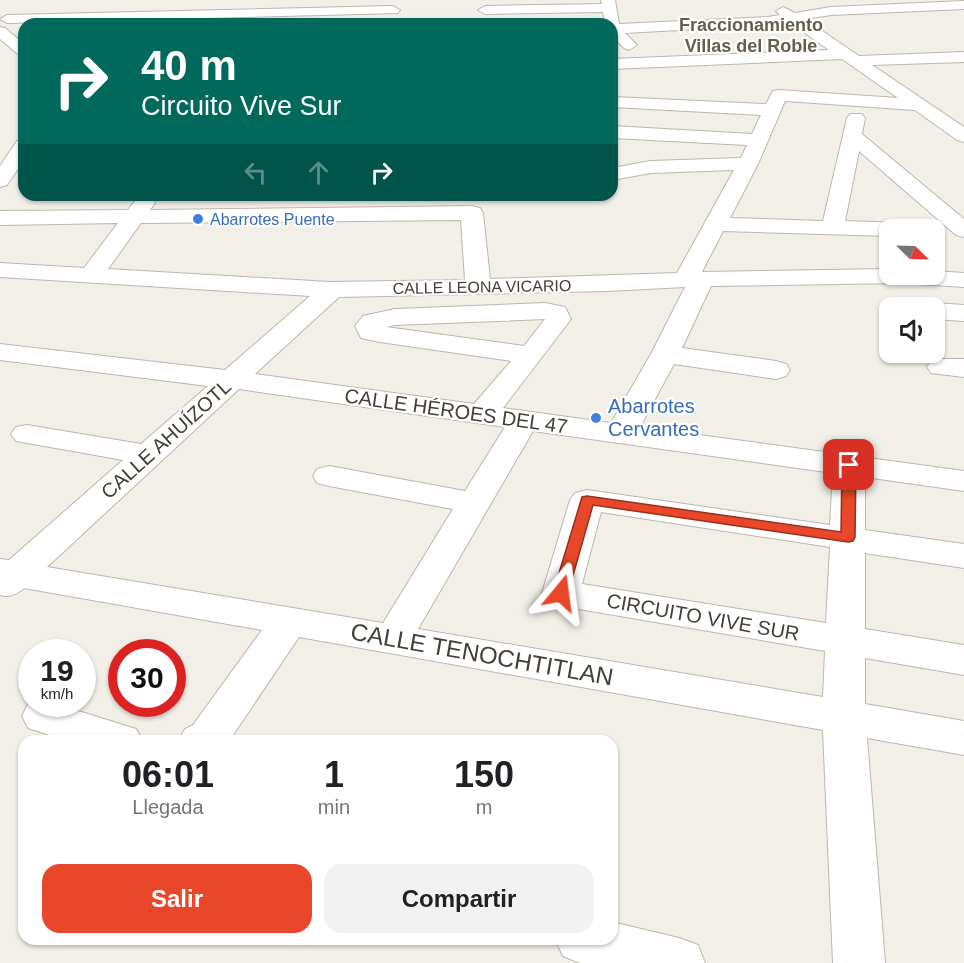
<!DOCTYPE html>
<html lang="es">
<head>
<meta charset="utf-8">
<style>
  :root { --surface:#fff; --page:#f2f2f2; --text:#202124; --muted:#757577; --accent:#e84829 }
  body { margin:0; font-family:Helvetica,sans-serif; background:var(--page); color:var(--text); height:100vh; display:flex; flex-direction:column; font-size:22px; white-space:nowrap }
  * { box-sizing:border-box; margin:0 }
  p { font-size:20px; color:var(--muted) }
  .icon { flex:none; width:33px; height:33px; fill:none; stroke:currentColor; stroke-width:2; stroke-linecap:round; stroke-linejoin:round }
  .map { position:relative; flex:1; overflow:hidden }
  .drawer { position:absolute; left:18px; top:735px; width:600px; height:210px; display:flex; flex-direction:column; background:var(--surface); border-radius:18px; box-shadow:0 2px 4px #0004 }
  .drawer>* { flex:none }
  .hud { position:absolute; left:18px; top:18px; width:600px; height:183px; border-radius:18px; box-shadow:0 2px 4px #0004; background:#00695c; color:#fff; overflow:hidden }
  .needle { width:39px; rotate:113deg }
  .controls { position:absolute; left:879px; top:219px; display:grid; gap:12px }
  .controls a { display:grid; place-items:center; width:66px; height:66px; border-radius:12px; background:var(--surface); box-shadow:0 2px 4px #0004; font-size:30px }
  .speed { position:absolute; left:18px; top:639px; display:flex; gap:12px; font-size:30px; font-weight:700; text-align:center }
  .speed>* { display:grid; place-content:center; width:78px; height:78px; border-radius:50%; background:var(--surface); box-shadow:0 2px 4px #0004; line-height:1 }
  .speed small { font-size:15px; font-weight:400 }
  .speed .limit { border:9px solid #d22; background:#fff; color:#111 }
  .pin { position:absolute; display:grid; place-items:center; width:51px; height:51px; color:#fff; margin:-26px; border-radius:12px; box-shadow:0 3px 9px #0006 }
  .me { position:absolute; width:66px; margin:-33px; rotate:16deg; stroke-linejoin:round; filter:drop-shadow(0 0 4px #0008) }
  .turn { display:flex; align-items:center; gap:21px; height:126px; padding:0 24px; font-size:27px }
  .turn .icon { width:78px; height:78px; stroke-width:2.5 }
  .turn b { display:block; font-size:42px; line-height:51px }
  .lanes { display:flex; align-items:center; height:57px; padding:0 24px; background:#0003; justify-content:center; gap:30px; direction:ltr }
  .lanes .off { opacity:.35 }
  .eta { display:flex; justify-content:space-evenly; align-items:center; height:102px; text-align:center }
  .eta b { font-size:36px; font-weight:600; line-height:42px }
  .primary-button { display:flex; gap:12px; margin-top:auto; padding:12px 24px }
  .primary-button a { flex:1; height:69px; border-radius:18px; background:var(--accent); color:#fff; font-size:24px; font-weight:600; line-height:69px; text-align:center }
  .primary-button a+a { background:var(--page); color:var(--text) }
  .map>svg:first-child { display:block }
</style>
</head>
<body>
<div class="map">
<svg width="964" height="963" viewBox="0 0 964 963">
  <rect width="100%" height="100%" fill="#f2efe8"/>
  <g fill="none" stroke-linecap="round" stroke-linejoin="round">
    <g stroke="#bdb7ab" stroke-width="2">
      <path id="minor" d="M601 0H615L619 24 768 17 780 15 776 11 783 7 795 13 831 7 964 1V9L831 15 805 19 859 56 964 52V62L872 65 964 127V142L957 140 915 110 785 101 758 164 730 218 823 221 847 118 850 114H862L865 118 862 134 964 219V237L956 235 859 151 845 221 905 223 913 225 916 230H890V236L723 231 702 272 890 269V274H934V271L964 273V287L902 283 711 286 682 348 776 361 786 364 790 370 786 376 776 379 674 364 640 427 964 471V491L865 477V530L964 544V568L865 553V629L964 645V675L865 658V704L964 721V755L867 738 885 963H833L823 730 299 637 229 741H178L185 729 193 725 262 630 24 588C17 594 9 598 0 595V559L9 560 123 460 16 441 11 434 16 427 27 425 141 444 208 386 0 360V344L225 370 310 296 0 277V263L84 268 118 223 0 225V211L128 210C135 200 139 195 152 198L155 203 150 210 472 206 480 208 483 213 490 279 677 273 734 170 651 173 612 180V168L651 161 741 158 747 145 612 138V126L752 134 761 115 612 107V97L766 104 773 91 779 90 898 98 842 59 612 69V59L829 50 789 22 768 25 625 33 637 45 629 50 624 48 612 36V24H605L603 12 485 14 478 10 485 6 602 4ZM461 220 465 280 330 282 108 269 141 223ZM685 287 651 354 611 423 503 408 571 319 565 307 545 303 395 309 363 316 355 326 361 338 380 342 511 361 474 404 255 374 339 297 607 291ZM545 319 524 346 386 327 395 325ZM239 389 505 427 465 491 329 466 317 469 313 476 317 483 329 486 453 509 383 623 47 567ZM533 431 833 473 830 525 587 490 575 493 570 500 542 593 548 602 561 606 825 651 823 697 418 629ZM601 512 830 547 826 623 582 584Z
        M393 6 400 10 398 13 7 23 0 19 7 15Z
        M0 27 5 28 24 44V57L19 55 0 39Z
        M24 139V160L7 185 0 187V166L17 141Z
        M934 303 964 305V321L934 319V308H923Z
        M941 359H964V377L931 373 927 367 931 361Z
        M32 703 56 704 136 729 143 741H68L28 728 22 716 28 704Z
        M612 922 679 938 698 945 705 963H580L563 956 555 939H612Z"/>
    </g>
    <use href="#minor" fill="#fff" fill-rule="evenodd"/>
  </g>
  <path fill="#e84829" stroke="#972f1b" stroke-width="1.5" d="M849 461 856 465 855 537 853 541 848 542 593 505 568 593 566 597H555L553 593 582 497 587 496 841 532 842 465Z"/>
  <g fill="#3f7fe0" stroke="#fff" stroke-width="2">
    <circle cx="198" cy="219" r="6"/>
    <circle cx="596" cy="418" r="6"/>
  </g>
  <g text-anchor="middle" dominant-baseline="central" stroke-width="4.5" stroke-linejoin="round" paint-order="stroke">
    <g font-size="16" fill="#366cbe" stroke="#fff" text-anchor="start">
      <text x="210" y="219">Abarrotes Puente</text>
    </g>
    <g font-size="16" fill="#454037" stroke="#fff">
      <text transform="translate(482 287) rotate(-1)">CALLE LEONA VICARIO</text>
    </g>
    <g font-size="18" font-weight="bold" fill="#675e4f" stroke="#fff">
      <text x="751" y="25">Fraccionamiento<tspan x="751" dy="21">Villas del Roble</tspan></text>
    </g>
    <g font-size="20" fill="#366cbe" stroke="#fff" text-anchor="start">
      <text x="608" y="406">Abarrotes<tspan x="608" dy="23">Cervantes</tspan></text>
    </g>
    <g font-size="20" fill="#454037" stroke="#fff">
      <text transform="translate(456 411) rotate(8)">CALLE HÉROES DEL 47</text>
      <text transform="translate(166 439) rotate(-42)">CALLE AHUÍZOTL</text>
      <text transform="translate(703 617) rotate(10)">CIRCUITO VIVE SUR</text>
    </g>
    <g font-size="24" fill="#454037" stroke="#fff">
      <text transform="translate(482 654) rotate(10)">CALLE TENOCHTITLAN</text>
    </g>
  </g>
</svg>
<div class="controls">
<a><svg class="needle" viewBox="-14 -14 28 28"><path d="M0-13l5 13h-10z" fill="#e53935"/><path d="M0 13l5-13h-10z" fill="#757577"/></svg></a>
<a><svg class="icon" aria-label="sound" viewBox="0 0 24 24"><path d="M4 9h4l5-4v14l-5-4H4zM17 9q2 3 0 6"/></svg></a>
</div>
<div class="speed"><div>19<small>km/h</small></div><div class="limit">30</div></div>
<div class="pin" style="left:849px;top:465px;background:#d93025"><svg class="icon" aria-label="arrive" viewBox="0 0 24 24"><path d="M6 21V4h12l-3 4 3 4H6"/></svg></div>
<svg class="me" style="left:561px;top:593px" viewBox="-20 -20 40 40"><path d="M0-17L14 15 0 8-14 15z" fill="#e84829" stroke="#fff" stroke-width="4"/></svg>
<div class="hud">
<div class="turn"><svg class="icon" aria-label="right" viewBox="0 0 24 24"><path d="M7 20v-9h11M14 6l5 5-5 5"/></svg><div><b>40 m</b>Circuito Vive Sur</div></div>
<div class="lanes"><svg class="icon off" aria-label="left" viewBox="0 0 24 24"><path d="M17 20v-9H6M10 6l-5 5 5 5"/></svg><svg class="icon off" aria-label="ahead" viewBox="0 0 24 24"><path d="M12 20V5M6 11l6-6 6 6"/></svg><svg class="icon" aria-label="right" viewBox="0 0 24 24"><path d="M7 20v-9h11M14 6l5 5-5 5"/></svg></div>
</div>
<section class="drawer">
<div class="eta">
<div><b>06:01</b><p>Llegada</p></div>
<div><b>1</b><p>min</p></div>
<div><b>150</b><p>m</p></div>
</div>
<div class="primary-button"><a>Salir</a><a>Compartir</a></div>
</section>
</div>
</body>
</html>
